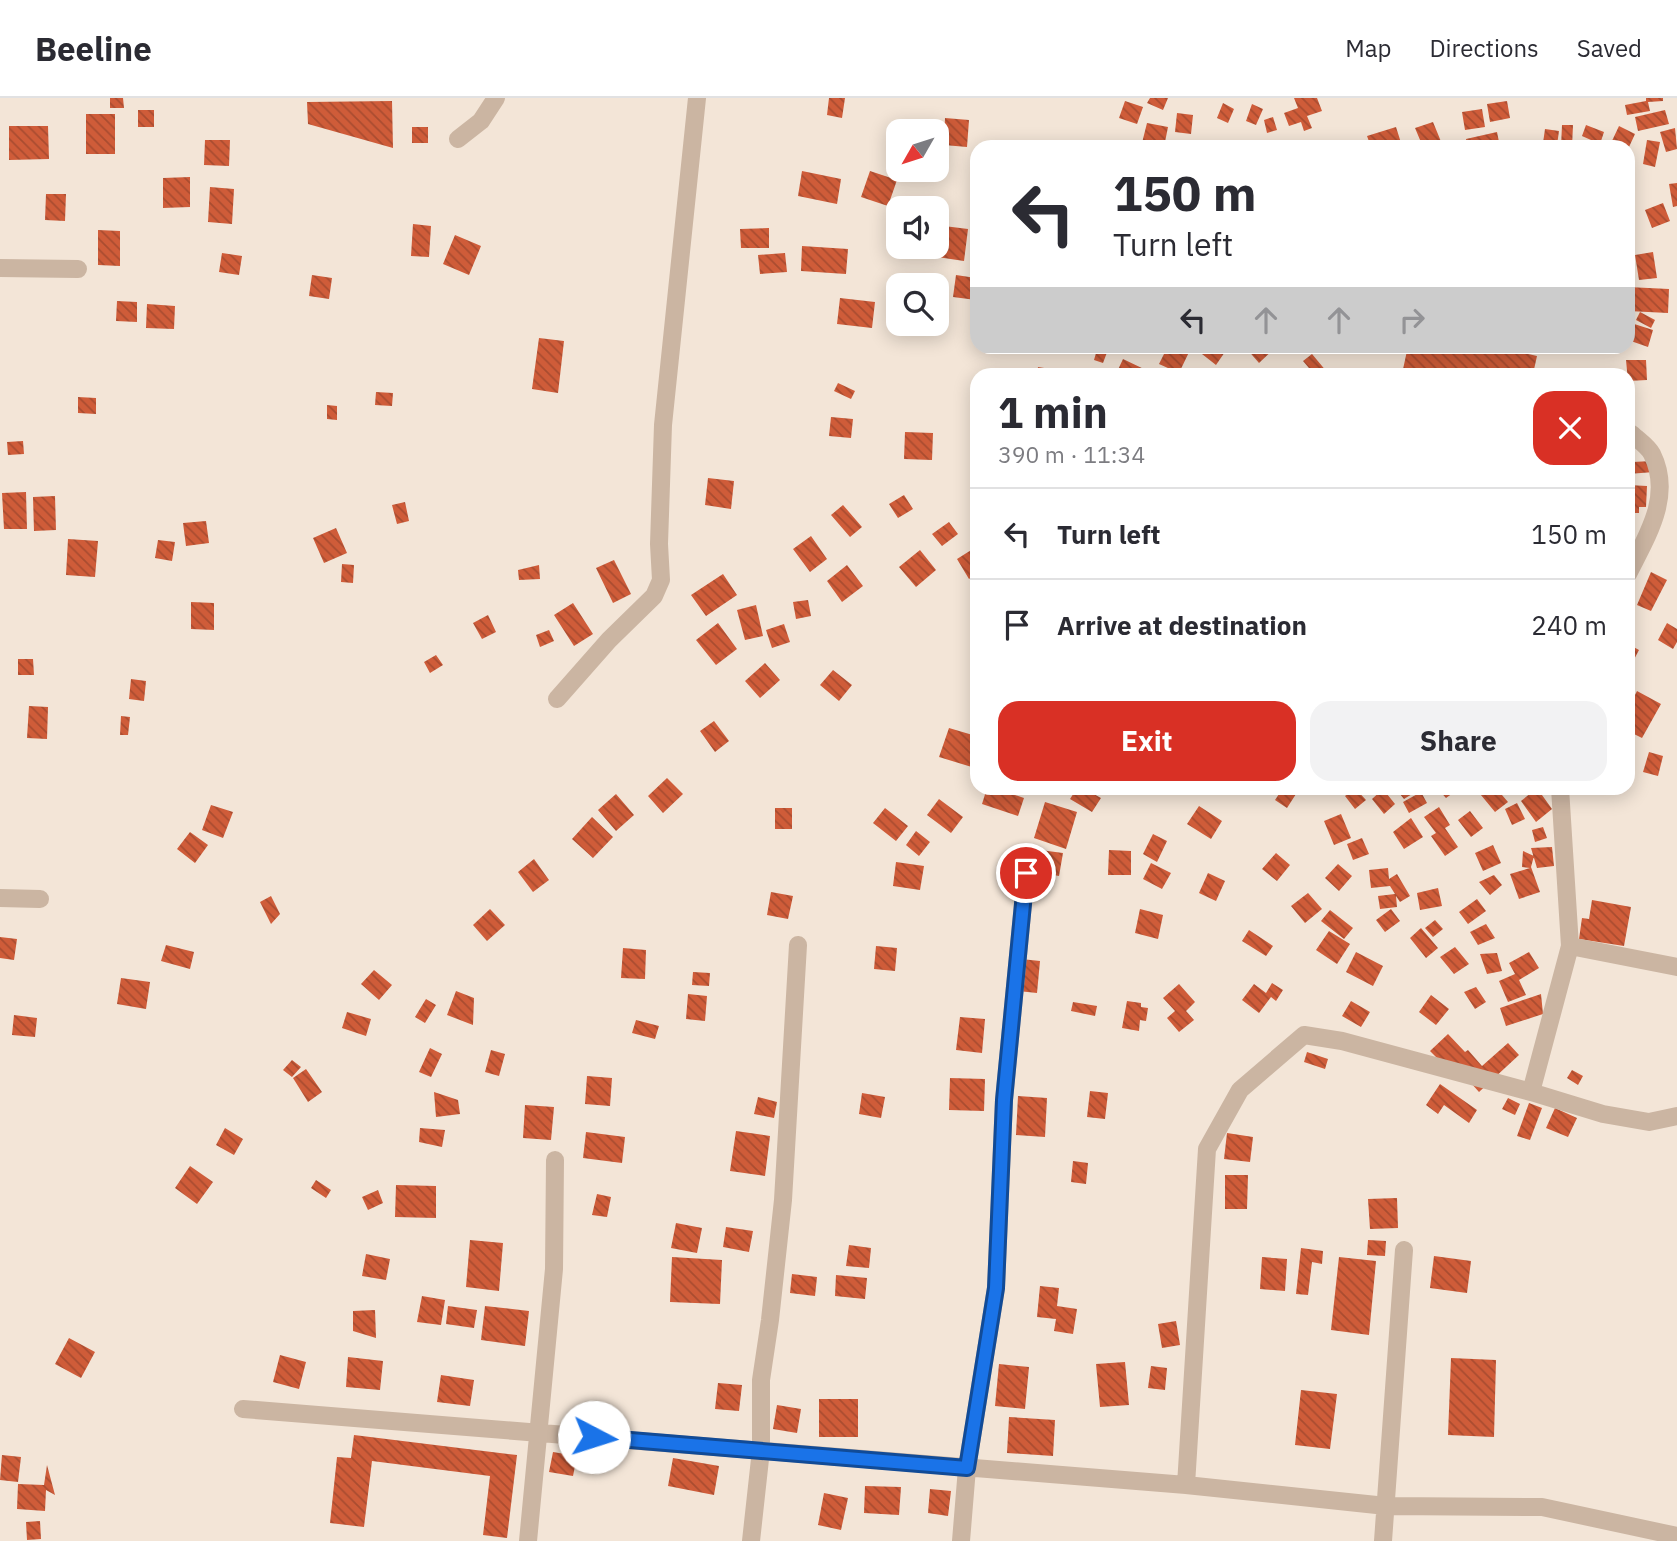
<!DOCTYPE html>
<html lang="en">
<head>
<meta charset="utf-8">
<style>
  :root { --surface:#fff; --page:#f2f2f3; --text:#2b2b33; --muted:#7c7c81; --line:#e1e1e2; --accent:#d93025 }
  body { margin:0; font-family:"IBM Plex Sans",sans-serif; background:var(--page); color:var(--text); height:100vh; display:flex; flex-direction:column; font-size:26px; white-space:nowrap }
  * { box-sizing:border-box; margin:0 }
  p { font-size:23px; color:var(--muted) }
  .icon { flex:none; width:38px; height:38px; fill:none; stroke:currentColor; stroke-width:2; stroke-linecap:round; stroke-linejoin:round }
  .map { position:relative; flex:1; overflow:hidden }
  .panel { position:absolute; left:970px; top:270px; width:665px; height:427px; display:flex; flex-direction:column; background:var(--surface); border-radius:21px; box-shadow:0 4px 18px #0003 }
  .panel>* { flex:none }
  .hud { position:absolute; left:970px; top:42px; width:665px; height:214px; border-radius:21px; box-shadow:0 4px 18px #0003; background:#fff; color:var(--text); overflow:hidden }
  .needle { width:46px; rotate:231deg }
  .tools { position:absolute; left:886px; top:21px; display:grid; gap:14px }
  .tools a { display:grid; place-items:center; width:63px; height:63px; border-radius:14px; background:var(--surface); box-shadow:0 4px 18px #0003; font-size:35px }
  .pin { position:absolute; display:grid; place-items:center; width:60px; height:60px; color:#fff; margin:-30px; border:4px solid #fff; border-radius:50%; box-shadow:0 2px 7px #0007 }
  .me { position:absolute; width:77px; margin:-38px; rotate:95deg; stroke-linejoin:round; filter:drop-shadow(0 0 5px #0008) }
  .turn { display:flex; align-items:center; gap:24px; height:147px; padding:0 28px; font-size:32px }
  .turn .icon { width:91px; height:91px; stroke-width:2.5 }
  .turn b { display:block; font-size:49px; line-height:60px }
  .lanes { display:flex; align-items:center; height:66px; padding:0 28px; background:#0003; justify-content:center; gap:35px; direction:ltr }
  .lanes .off { opacity:.35 }
  .round { display:grid; place-items:center; flex:none; width:74px; height:74px; border-radius:21px; background:var(--page) }
  .headline { display:flex; align-items:center; justify-content:space-between; height:119px; padding:0 28px }
  h1 { font-size:42px; font-weight:700; line-height:52px }
  .action { display:flex; gap:14px; margin-top:auto; padding:14px 28px }
  .action a { flex:1; height:80px; border-radius:21px; background:var(--accent); color:#fff; font-size:28px; font-weight:700; line-height:80px; text-align:center }
  .action a+a { background:var(--page); color:var(--text) }
  ul { padding:0; list-style:none }
  li { display:flex; align-items:center; gap:21px; height:91px; padding:0 28px; border-top:2px solid var(--line) }
  li div { flex:1 }
  li b { display:block; font-size:26px }
  li em { font-style:normal }
  header { display:flex; align-items:center; gap:42px; box-sizing:border-box; height:98px; padding:0 35px; background:var(--surface); border-bottom:2px solid var(--line) }
  header strong { font-size:33px }
  nav { display:flex; gap:38px; margin-inline-start:auto; font-size:24px }
  .map>svg:first-child { display:block }
</style>
</head>
<body>
<header>
<strong>Beeline</strong>
<nav><a>Map</a><a>Directions</a><a>Saved</a></nav>
</header>
<div class="map">
<svg width="1677" height="1443" viewBox="0 0 1677 1443">
  <defs>
    <pattern id="building-back-hatch" width="6" height="6" patternUnits="userSpaceOnUse" patternTransform="scale(1.75)"><rect width="6" height="6" fill="#cf5c39"/><path d="M-1 5l2 2M0 0l6 6M5-1l2 2" fill="none" stroke="#a94c30"/></pattern>
  </defs>
  <rect width="100%" height="100%" fill="#f3e5d7"/>
  <path fill="url(#building-back-hatch)" d="M110 0H123L124 10H110Z
    M829 0H845L842 20 827 17Z
    M1150 0H1168L1163 12 1147 5Z
    M1294 0H1317L1322 13 1307 18 1312 30 1304 33 1301 24 1289 28 1284 15 1298 10Z
    M1646 0H1663V3L1648 4 1650 13 1627 17 1625 7 1646 3Z
    M392 3 393 50 308 26 307 4Z
    M1125 3 1143 9 1137 26 1119 20Z
    M1507 3 1510 20 1490 24 1487 6Z
    M1223 5 1234 11 1228 25 1217 20Z
    M1252 6 1263 11 1256 27 1246 23Z
    M1482 11 1485 29 1465 32 1462 14Z
    M138 12H154V29H138Z
    M1665 12 1669 26 1638 33 1635 19Z
    M1177 15 1193 17 1191 36 1175 34Z
    M86 16H115V56H86Z
    M1273 19 1277 32 1267 35 1264 22Z
    M945 20 969 22 967 49 944 47Z
    M1433 24 1442 46 1434 49H1423L1415 30Z
    M1147 25 1168 29 1164 49H1141Z
    M1562 27H1573L1572 49H1561Z
    M1586 27 1604 34 1600 46 1582 38Z
    M9 28H48L49 61 9 62Z
    M1619 28 1635 36 1629 49H1618L1611 45Z
    M412 29H428V45H412Z
    M1396 29 1402 48 1371 49 1367 38Z
    M1675 30 1677 51 1666 54 1660 34Z
    M1545 31 1559 33 1557 47 1543 45Z
    M1497 34 1500 49H1467L1466 41Z
    M205 42H230L229 68 204 67Z
    M1647 42 1660 44 1655 69 1643 66Z
    M802 73 841 81 837 106 798 98Z
    M870 73 897 82 888 108 861 99Z
    M190 79V109L163 110V80Z
    M1677 85V108L1673 109 1669 86Z
    M210 89 234 91 232 126 208 124Z
    M46 96H66L65 123 45 122Z
    M1663 105 1670 123 1652 130 1645 112Z
    M413 126 431 128 429 159 411 158Z
    M936 127 968 131 964 163 924 157 925 149H936Z
    M769 130V150H741L740 131Z
    M98 132 120 133V168L98 167Z
    M455 137 481 148 469 177 443 166Z
    M802 148 848 151 846 176 801 173Z
    M1653 154 1657 180 1639 182 1635 157Z
    M222 155 242 158 239 177 219 174Z
    M785 155 787 174 760 176 758 157Z
    M312 177 332 180 329 201 309 198Z
    M956 177 976 180V202L953 199Z
    M1628 189 1669 191 1668 215 1628 213Z
    M840 200 875 204 872 230 837 226Z
    M117 203 137 204V224L116 223Z
    M147 206 175 208 174 231 146 230Z
    M1640 214 1655 222 1651 230 1636 222Z
    M1628 224 1653 232 1648 249 1628 242Z
    M539 240 564 243 558 295 532 291Z
    M1098 248 1109 249 1103 265 1094 262Z
    M1168 248 1191 250 1179 275 1159 266Z
    M1207 248H1229L1216 267 1202 256Z
    M1247 248H1272L1274 251 1259 265 1246 250Z
    M1408 248H1492L1537 258 1533 276H1402Z
    M1312 256 1327 274 1324 276H1314L1303 263Z
    M1123 261 1148 273 1147 276H1116Z
    M1626 262H1646L1647 282 1628 283Z
    M1038 269 1063 273 1062 276H1037Z
    M838 285 855 293 851 301 834 293Z
    M376 294 393 295 392 308 375 307Z
    M78 299 96 300V316L78 315Z
    M1628 300H1634L1632 322 1628 321Z
    M327 307 337 308V322L327 321Z
    M831 319 853 321 851 340 829 338Z
    M905 334 933 335 932 362 904 361Z
    M1628 340H1631L1632 364 1653 363 1654 374 1628 376Z
    M23 343 24 356 8 357 7 344Z
    M708 380 734 383 731 411 705 407Z
    M1628 387 1647 388 1646 409H1639V415H1628Z
    M26 394 27 431H4L2 395Z
    M904 397 913 411 898 420 889 406Z
    M55 398 56 432 34 433 33 399Z
    M405 404 409 423 397 426 392 407Z
    M843 407 862 429 850 439 831 417Z
    M206 423 209 445 186 448 183 425Z
    M949 424 958 436 942 448 932 436Z
    M336 430 347 455 324 465 313 440Z
    M811 438 827 461 810 474 793 451Z
    M68 441 98 443 95 479 66 477Z
    M158 442 175 444 172 463 155 460Z
    M976 449V476L969 481 957 461Z
    M920 452 936 472 916 489 899 469Z
    M614 462 631 496 613 505 596 470Z
    M342 466 354 467 353 485 341 484Z
    M539 467 540 481 519 482 518 472Z
    M847 467 863 488 842 504 827 483Z
    M1651 474 1667 482 1651 513 1637 507Z
    M723 476 737 497 706 518 691 497Z
    M808 502 811 518 796 521 793 504Z
    M191 504 214 505V532L191 531Z
    M573 505 593 536 574 548 554 517Z
    M756 507 763 538 745 542 737 512Z
    M488 517 496 534 482 541 473 525Z
    M718 525 737 551 716 567 696 542Z
    M1667 525 1677 531V544L1673 551 1658 542Z
    M784 526 790 544 772 550 766 532Z
    M549 532 554 543 540 549 536 537Z
    M1628 546 1639 552 1628 573Z
    M436 557 443 567 430 575 424 564Z
    M18 561H33L34 577H18Z
    M765 565 780 582 760 600 745 583Z
    M833 572 852 587 839 603 820 587Z
    M131 581 146 583 144 603 129 601Z
    M1637 593 1661 606 1642 640 1628 633V611Z
    M29 608 48 609 47 641 27 640Z
    M121 618 130 619 128 637H120Z
    M714 623 729 643 715 654 700 633Z
    M949 630 976 638 975 670 939 659Z
    M1649 654 1663 658 1658 678 1643 674Z
    M667 680 683 696 663 715 648 698Z
    M987 690H994L1024 700 1018 718 982 706Z
    M1077 690H1083L1101 700 1092 714 1070 701Z
    M1283 690 1296 696 1287 710 1275 702Z
    M1355 690 1366 702 1355 711 1345 698Z
    M1395 690H1414L1417 693 1404 701Z
    M1437 690H1460L1446 700Z
    M1478 690H1496L1508 704 1495 714 1476 691Z
    M1537 690 1552 711 1536 724 1521 703Z
    M1383 691 1395 706 1384 716 1372 701Z
    M1421 694 1427 705 1409 715 1403 704Z
    M616 696 634 717 616 733 598 712Z
    M939 701 963 719 951 735 927 717Z
    M1045 704 1077 714 1066 751 1034 740Z
    M1517 705 1525 721 1512 727 1505 711Z
    M211 707 233 714 223 740 202 732Z
    M1199 708 1222 723 1211 741 1187 726Z
    M1439 709 1450 727 1445 730 1458 749 1445 758 1431 738 1436 735 1424 719Z
    M775 710H792V731H775Z
    M885 710 908 728 896 743 873 725Z
    M1470 713 1483 730 1471 739 1458 722Z
    M1341 716 1351 740 1334 747 1324 723Z
    M592 719 613 739 593 760 572 741Z
    M1411 720 1423 739 1404 751 1393 734Z
    M1543 729 1547 740 1535 744 1532 732Z
    M916 733 930 744 919 758 906 747Z
    M190 734 208 747 195 765 177 751Z
    M1153 736 1167 743 1157 764 1143 756Z
    M1362 740 1369 756 1353 762 1347 746Z
    M1493 747 1501 765 1483 773 1475 755Z
    M1552 749 1554 768 1537 770 1531 750Z
    M1040 752 1063 755 1059 778 1037 774Z
    M1109 752 1131 753V777H1108Z
    M1523 753 1534 758 1531 769 1540 794 1519 801 1510 776 1530 770 1522 769Z
    M1276 755 1290 767 1277 783 1262 771Z
    M534 761 549 782 533 794 518 774Z
    M896 764 924 768 920 792 893 788Z
    M1151 765 1171 775 1162 791 1143 781Z
    M1338 766 1352 778 1339 793 1325 780Z
    M1388 770 1389 781 1397 776 1410 798 1400 804 1396 798 1397 809 1380 811 1378 798 1395 796 1390 788 1371 790 1369 772Z
    M1208 775 1225 783 1216 803 1199 795Z
    M1494 777 1502 787 1490 797 1479 784Z
    M1438 790 1442 808 1420 812 1417 795Z
    M771 794 793 798 788 821 767 817Z
    M1308 795 1322 811 1305 825 1291 808Z
    M271 798 280 816 271 826 260 804Z
    M1477 801 1486 813 1468 826 1459 814Z
    M1592 802 1631 809 1624 848 1579 841 1582 820 1589 821Z
    M490 811 505 827 487 843 473 827Z
    M1140 811 1163 817 1158 841 1135 835Z
    M1391 811 1400 823 1385 834 1376 822Z
    M1330 812 1353 830 1344 841 1321 823Z
    M1435 822 1443 831 1433 839 1425 830Z
    M1486 826 1495 840 1478 847 1470 834Z
    M1421 830 1438 850 1426 860 1410 840Z
    M1249 832 1273 848 1266 858 1242 843Z
    M1329 833 1350 846 1337 866 1316 852Z
    M0 839 17 841 14 862 0 860Z
    M166 847 194 854 190 871 161 863Z
    M876 848 897 850 895 873 874 871Z
    M1455 849 1469 866 1454 876 1440 859Z
    M623 850 646 852 645 881 621 880Z
    M1356 854 1383 868 1373 888 1346 874Z
    M1529 854 1539 870 1519 882 1526 897 1508 904 1499 883 1515 876 1509 865Z
    M1497 855 1502 873 1487 876 1480 856Z
    M1021 861 1040 863 1037 895 1018 893Z
    M374 872 392 887 379 902 361 886Z
    M693 874 710 875 709 888 692 887Z
    M121 880 150 884 146 911 117 906Z
    M1272 885 1283 892 1276 903 1271 899 1259 915 1242 902 1254 886 1266 895Z
    M1179 886 1195 904 1186 913 1194 922 1179 934 1167 920 1175 913 1163 900Z
    M1476 889 1486 904 1475 911 1464 894Z
    M456 893 474 900 473 927 447 917Z
    M688 896 707 898 705 923 686 921Z
    M1541 896 1543 916 1506 928 1500 910Z
    M1431 897 1449 911 1436 927 1419 914Z
    M426 901 436 907 425 925 415 919Z
    M1127 903 1141 905V909L1148 910 1146 923 1140 922 1139 933 1122 930Z
    M1351 903 1370 914 1361 929 1342 918Z
    M1073 904 1097 908 1095 918 1071 913Z
    M347 914 371 921 366 938 342 930Z
    M14 917 37 920 35 939 12 937Z
    M960 919 985 921 982 955 956 952Z
    M636 922 659 928 655 941 632 935Z
    M1448 936 1465 954 1468 952 1482 968 1508 945 1519 957 1479 994 1453 965 1447 970 1430 953Z
    M430 950 442 956 431 979 419 974Z
    M491 952 505 956 499 978 485 974Z
    M1307 954 1328 961 1325 971 1304 964Z
    M292 962 301 969 292 979 283 972Z
    M306 971 322 994 308 1004 293 980Z
    M1572 972 1583 978 1578 987 1567 980Z
    M587 978 612 980 610 1008 585 1006Z
    M950 980 985 981 984 1013 949 1012Z
    M1440 986 1477 1012 1469 1025 1444 1007 1438 1016 1426 1007Z
    M1090 993 1108 995 1105 1021 1087 1019Z
    M434 994 458 1002 460 1016 436 1019Z
    M862 995 885 999 881 1020 859 1016Z
    M1018 998 1047 1000 1045 1039 1016 1037Z
    M758 999 777 1004 774 1020 754 1016Z
    M1508 1000 1520 1006 1515 1017 1502 1011Z
    M1529 1005 1542 1010 1530 1042 1517 1038Z
    M525 1007 554 1009 551 1042 523 1040Z
    M1555 1010 1577 1020 1568 1039 1546 1030Z
    M225 1030 243 1041 234 1057 216 1047Z
    M420 1030 445 1032 442 1049 419 1044Z
    M736 1033 770 1038 765 1078 730 1073Z
    M586 1034 625 1039 622 1065 583 1060Z
    M1227 1035 1253 1039 1250 1064 1224 1061Z
    M1073 1063 1088 1065 1086 1086 1071 1084Z
    M190 1068 213 1084 197 1106 175 1090Z
    M1225 1077H1248L1247 1111H1225Z
    M316 1082 331 1092 326 1100 311 1090Z
    M396 1087 436 1088V1120L395 1119Z
    M378 1092 383 1105 368 1112 362 1099Z
    M597 1096 611 1099 607 1119 592 1117Z
    M1397 1100 1398 1130 1370 1131 1368 1101Z
    M676 1125 702 1130 697 1155 671 1150Z
    M726 1129 753 1133 749 1154 723 1149Z
    M470 1142 503 1145 499 1193 466 1189Z
    M1368 1142 1386 1143 1385 1158 1367 1157Z
    M849 1147 871 1150 869 1170 846 1168Z
    M1301 1150 1323 1153 1322 1166 1312 1164 1308 1197 1296 1196Z
    M366 1156 390 1161 386 1182 362 1178Z
    M1434 1158 1471 1163 1467 1195 1430 1190Z
    M672 1159 722 1162 720 1206 670 1204Z
    M1262 1159 1287 1161 1285 1193 1260 1191Z
    M1339 1159 1376 1163 1369 1237 1331 1232Z
    M792 1176 817 1179 815 1198 790 1195Z
    M836 1177 867 1180 865 1201 835 1198Z
    M1040 1188 1059 1190 1057 1208 1077 1211 1073 1236 1054 1233 1056 1221 1037 1219Z
    M422 1198 445 1202 441 1227 417 1224Z
    M448 1208 477 1212 474 1230 446 1226Z
    M485 1208 529 1213 525 1248 481 1242Z
    M375 1212 376 1240 353 1233V1213Z
    M1176 1223 1180 1247 1162 1250 1158 1226Z
    M69 1240 95 1254 81 1280 55 1266Z
    M280 1257 306 1264 299 1291 273 1284Z
    M348 1259 383 1263 380 1292 346 1289Z
    M1451 1260 1496 1262 1494 1339 1448 1337Z
    M1125 1264 1129 1307 1100 1309 1096 1266Z
    M999 1266 1029 1269 1025 1311 995 1308Z
    M1151 1268 1167 1270 1165 1292 1148 1290Z
    M441 1277 474 1282 470 1308 437 1304Z
    M718 1285 742 1287 739 1313 715 1311Z
    M1301 1292 1337 1296 1330 1351 1295 1347Z
    M819 1301H858V1339H819Z
    M777 1307 801 1311 797 1335 773 1331Z
    M1009 1319 1055 1322 1053 1358 1007 1355Z
    M354 1337 517 1357 507 1440 483 1437 490 1378 372 1363 364 1429 330 1425 337 1359 351 1360Z
    M553 1354 577 1358 573 1378 549 1374Z
    M2 1357 21 1359 18 1384 0 1382Z
    M673 1360 719 1368 714 1397 668 1388Z
    M47 1367 55 1397 46 1392 45 1413 17 1411 18 1386 44 1387Z
    M865 1388 901 1389 899 1417 864 1415Z
    M930 1391 951 1393 948 1418 928 1415Z
    M824 1395 848 1400 841 1432 818 1427Z
    M40 1423 41 1441 27 1442 26 1424Z"/>
  <g fill="none" stroke-linecap="round" stroke-linejoin="round">
    <path stroke="#cbb5a2" stroke-width="18" d="M458 41 481 23 496 0
      M0 170 78 171
      M1628 476C1647 438 1673 398 1652 356 1648 348 1638 342 1632 336
      M557 601 609 542 654 498 661 482 659 446 663 327 697 0
      M1560 690 1570 848 1677 869
      M0 800 40 801
      M1531 994 1570 848
      M243 1311 1186 1387 1386 1408 1542 1409 1677 1438
      M1186 1387 1207 1051 1240 992 1304 937 1342 943 1531 994 1603 1016 1649 1024 1677 1018
      M528 1443 554 1171 555 1062
      M751 1443 761 1352V1282L770 1222 783 1102 798 847
      M961 1443 967 1370 996 1190 1004 1002 1026 775
      M1383 1443 1404 1152"/>
  </g>
  <g fill="none" stroke-linecap="round" stroke-linejoin="round">
    <g stroke="#114b97" stroke-width="18">
      <path id="route" d="M594 1339 967 1370 996 1190 1004 1002 1026 775"/>
    </g>
    <use href="#route" stroke="#1a73e8" stroke-width="12"/>
  </g>
</svg>
<div class="tools">
<a><svg class="needle" viewBox="-14 -14 28 28"><path d="M0-13l5 13h-10z" fill="#e53935"/><path d="M0 13l5-13h-10z" fill="#7c7c81"/></svg></a>
<a><svg class="icon" aria-label="sound" viewBox="0 0 24 24"><path d="M4 9h4l5-4v14l-5-4H4zM17 9q2 3 0 6"/></svg></a>
<a><svg class="icon" aria-label="search" viewBox="0 0 24 24"><circle cx="10" cy="10" r="6"/><path d="M15 15l6 6"/></svg></a>
</div>
<div class="pin" style="left:1026px;top:775px;background:#d93025"><svg class="icon" aria-label="arrive" viewBox="0 0 24 24"><path d="M6 21V4h12l-3 4 3 4H6"/></svg></div>
<svg class="me" style="left:594px;top:1339px" viewBox="-20 -20 40 40"><circle r="19" fill="#fff"/><path d="M0-13L10 11 0 6-10 11z" fill="#1a73e8"/></svg>
<div class="hud">
<div class="turn"><svg class="icon" aria-label="left" viewBox="0 0 24 24"><path d="M17 20v-9H6M10 6l-5 5 5 5"/></svg><div><b>150 m</b>Turn left</div></div>
<div class="lanes"><svg class="icon" aria-label="left" viewBox="0 0 24 24"><path d="M17 20v-9H6M10 6l-5 5 5 5"/></svg><svg class="icon off" aria-label="ahead" viewBox="0 0 24 24"><path d="M12 20V5M6 11l6-6 6 6"/></svg><svg class="icon off" aria-label="ahead" viewBox="0 0 24 24"><path d="M12 20V5M6 11l6-6 6 6"/></svg><svg class="icon off" aria-label="right" viewBox="0 0 24 24"><path d="M7 20v-9h11M14 6l5 5-5 5"/></svg></div>
</div>
<section class="panel">
<div class="headline"><div><h1>1 min</h1><p>390 m · 11:34</p></div><a class="round" style="background:#d93025;color:#fff"><svg class="icon" aria-label="close" viewBox="0 0 24 24"><path d="M6 6l12 12M18 6L6 18"/></svg></a></div>
<ul>
<li><svg class="icon" aria-label="left" viewBox="0 0 24 24"><path d="M17 20v-9H6M10 6l-5 5 5 5"/></svg><div><b>Turn left</b></div><em>150 m</em></li>
<li><svg class="icon" aria-label="arrive" viewBox="0 0 24 24"><path d="M6 21V4h12l-3 4 3 4H6"/></svg><div><b>Arrive at destination</b></div><em>240 m</em></li>
</ul>
<div class="action"><a>Exit</a><a>Share</a></div>
</section>
</div>
</body>
</html>
